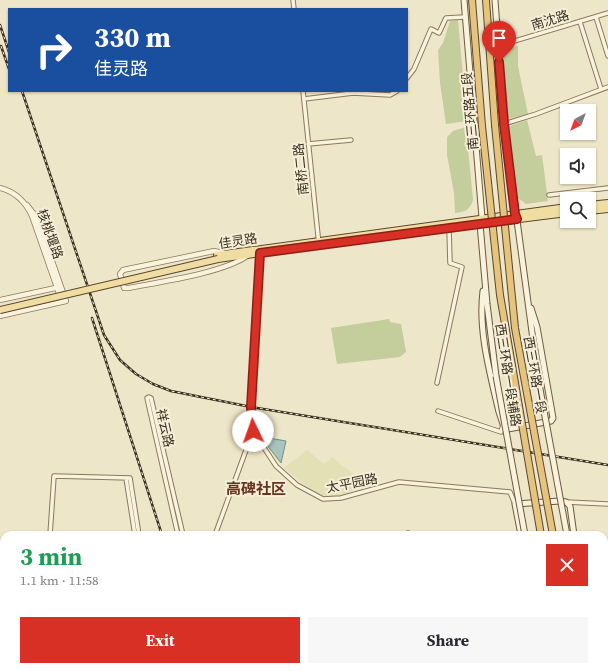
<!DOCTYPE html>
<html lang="en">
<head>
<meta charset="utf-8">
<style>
  :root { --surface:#fff; --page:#f7f7f7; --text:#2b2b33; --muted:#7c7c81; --accent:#d93025 }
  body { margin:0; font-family:"Source Serif 4","Noto Sans SC",serif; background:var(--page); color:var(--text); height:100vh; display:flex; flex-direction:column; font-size:15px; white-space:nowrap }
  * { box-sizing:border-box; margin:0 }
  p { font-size:13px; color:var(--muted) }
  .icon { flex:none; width:22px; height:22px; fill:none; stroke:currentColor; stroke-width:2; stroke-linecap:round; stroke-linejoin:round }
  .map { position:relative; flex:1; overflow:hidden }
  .sheet { position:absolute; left:0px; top:531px; width:608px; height:140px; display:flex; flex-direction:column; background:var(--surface); border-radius:12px 12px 0 0; box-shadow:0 1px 3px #0004 }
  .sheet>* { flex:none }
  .guide { position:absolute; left:8px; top:8px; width:400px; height:84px; border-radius:0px; box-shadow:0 1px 3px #0004; background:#1a4fa0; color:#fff; overflow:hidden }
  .needle { width:26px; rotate:221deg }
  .tools { position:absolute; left:560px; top:104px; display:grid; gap:8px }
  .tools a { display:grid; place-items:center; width:36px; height:36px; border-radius:0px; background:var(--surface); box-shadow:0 1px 3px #0004; font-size:20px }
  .pin { position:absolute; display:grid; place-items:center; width:34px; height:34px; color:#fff; margin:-41px -17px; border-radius:50% 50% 50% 0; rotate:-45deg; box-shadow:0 0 4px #0007 }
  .pin .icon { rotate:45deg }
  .me { position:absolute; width:44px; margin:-22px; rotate:357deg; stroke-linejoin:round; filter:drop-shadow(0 0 3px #0008) }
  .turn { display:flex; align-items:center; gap:14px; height:84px; padding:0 20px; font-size:18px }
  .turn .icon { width:52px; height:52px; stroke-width:2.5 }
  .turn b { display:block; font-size:28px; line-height:34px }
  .round { display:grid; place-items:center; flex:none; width:42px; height:42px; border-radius:0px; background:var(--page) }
  .headline { display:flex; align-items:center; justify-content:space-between; height:68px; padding:0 20px }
  h1 { font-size:24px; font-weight:700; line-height:30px; color:#1e9e55 }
  .primary-button { display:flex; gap:8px; margin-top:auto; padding:8px 20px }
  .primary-button a { flex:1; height:46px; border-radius:0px; background:var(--accent); color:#fff; font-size:16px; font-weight:700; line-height:46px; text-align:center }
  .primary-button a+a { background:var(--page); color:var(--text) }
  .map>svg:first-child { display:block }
</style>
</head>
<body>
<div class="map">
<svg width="608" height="671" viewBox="0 0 608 671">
  <rect width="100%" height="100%" fill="#eee6c8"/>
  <path fill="#e4e0b5" d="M307 450 324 464 333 457 337 462 357 476 365 486 340 496H326L313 492 284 468Z"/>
  <path fill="#c4cd9c" d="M458 20 467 121 446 124 440 83 438 50 443 43 450 21Z
    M518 46V66L528 114 507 119 502 50Z
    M527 120 536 156 542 155 548 201 526 204 518 198 507 127Z
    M466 127 473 200C470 210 465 212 455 213L454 193 447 155V137L453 131Z
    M389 319 390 322 401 324 406 352 400 357 337 364 331 328Z"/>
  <path fill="#a9c3bd" stroke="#6f918b" d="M269 438 286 441 281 463 267 445Z"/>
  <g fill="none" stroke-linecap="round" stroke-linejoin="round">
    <path stroke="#6f918b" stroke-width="1" d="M604 625 608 623
      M526 667 527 671"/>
    <g stroke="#8b785d" stroke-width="5.5">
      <path id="minor" d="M293 0 294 9
        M596 17 608 56
        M580 22 601 89
        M498 46 608 13
        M407 78 414 69 431 29 439 33 446 18 465 17
        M303 91 319 245
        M304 99 353 93 390 95 397 91
        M504 124 536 114 608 87
        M308 144 351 140
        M549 195 608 188
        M260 253 251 407 253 431 276 466 297 485 323 499 341 498 399 482 510 492 515 504
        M437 383 462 267 450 263 449 228
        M438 411 501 432 503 424
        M126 478 135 535
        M566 502 608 504
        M408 533V535
        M50 535 54 476 130 478 139 535
        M178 535 147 398 149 397 151 398 183 535
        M215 535 253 431
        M0 614H4
        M423 667V671
        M38 671 39 667"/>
    </g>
    <g stroke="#8b785d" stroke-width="6">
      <path id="tertiary" d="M0 188C16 192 26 203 32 216L62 302
        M223 253 214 251 123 270 120 274 124 288H129C159 282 223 273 247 256
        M0 300 60 287
        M0 316 66 301 37 218 27 205
        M155 667V671
        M159 667 160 671
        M205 667V671
        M208 667 209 671
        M321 667V671
        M326 667V671"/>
    </g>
    <g stroke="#6d5940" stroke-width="7">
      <path id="secondary" d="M464 0 482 218 480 224 487 304 496 376
        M495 0 504 124 539 384
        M483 291C478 331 490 373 499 412L503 424 508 429 551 421 553 418 537 327 531 308
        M521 535 515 504 560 501 566 502 570 506 574 535
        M553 667 555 671
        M587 667V671"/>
    </g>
    <g stroke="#594631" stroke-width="8">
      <path id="primary" d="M589 205 608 203
        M589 211 608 209
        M333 243 567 213
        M217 255 567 207
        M218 259 312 246"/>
    </g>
    <g stroke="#594631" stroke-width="8">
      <path id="trunk" d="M472 0 482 126
        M486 0 495 125
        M565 667 566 671
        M577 667 578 671"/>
    </g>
    <use href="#minor" stroke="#f9f2dc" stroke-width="3.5"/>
    <use href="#tertiary" stroke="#f9f2dc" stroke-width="4.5"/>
    <use href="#secondary" stroke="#f9f2dc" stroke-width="5"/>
    <use href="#primary" stroke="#f0dda1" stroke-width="6"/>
    <use href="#trunk" stroke="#e6c47e" stroke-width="6"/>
    <g stroke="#3b2f20" stroke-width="2.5">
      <path id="rail" d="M0 25 9 52
        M1 46 9 69
        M22 91 104 335 120 360 136 374 153 384 171 391 251 407 608 465
        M92 318 162 535
        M191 667 192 671"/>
    </g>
    <use href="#rail" stroke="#f6efd8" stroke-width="1" stroke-dasharray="3" stroke-linecap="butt"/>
    <g stroke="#6d5940" stroke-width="7" stroke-linecap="butt">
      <path id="secondary-bridge" d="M496 376 525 535
        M539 384 567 535"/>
    </g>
    <g stroke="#594631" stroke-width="8" stroke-linecap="butt">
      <path id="primary-bridge" d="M0 310 218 259"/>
    </g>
    <g stroke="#594631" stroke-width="8" stroke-linecap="butt">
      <path id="trunk-bridge" d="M495 125 515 328 553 535
        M482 126 500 295 541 535"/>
    </g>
    <use href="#secondary-bridge" stroke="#f9f2dc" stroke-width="5"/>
    <use href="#primary-bridge" stroke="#f0dda1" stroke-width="6"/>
    <use href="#trunk-bridge" stroke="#e6c47e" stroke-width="6"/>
  </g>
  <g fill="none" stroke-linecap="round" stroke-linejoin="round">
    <g stroke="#8d1f18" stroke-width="10">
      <path id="route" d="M253 431 251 407 260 253 517 219 515 214 504 124 499 62"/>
    </g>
    <use href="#route" stroke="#d93025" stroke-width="7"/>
  </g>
  <g text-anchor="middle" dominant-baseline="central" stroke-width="4" stroke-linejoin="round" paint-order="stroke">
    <g font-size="13" fill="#3b2f20" stroke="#f6efd8">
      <text transform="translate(550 20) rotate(-17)">南沈路</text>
      <text transform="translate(470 111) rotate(-95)">南三环路五段</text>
      <text transform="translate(301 169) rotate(-96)">南桥二路</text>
      <text transform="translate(50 234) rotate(70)">核桃堰路</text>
      <text transform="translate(238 241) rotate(-9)">佳灵路</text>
      <text transform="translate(508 375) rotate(81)">西三环路一段辅路</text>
      <text transform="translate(535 375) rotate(80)">西三环路一段</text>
      <text transform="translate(165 428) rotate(77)">祥云路</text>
      <text transform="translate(352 483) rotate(-11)">太平园路</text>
    </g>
    <g font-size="15" font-weight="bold" fill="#683420" stroke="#f6efd8">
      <text x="256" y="488">高碑社区</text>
    </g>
  </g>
</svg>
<div class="tools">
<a><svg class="needle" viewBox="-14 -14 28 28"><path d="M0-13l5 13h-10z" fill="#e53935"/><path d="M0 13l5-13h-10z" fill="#7c7c81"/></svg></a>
<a><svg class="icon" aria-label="sound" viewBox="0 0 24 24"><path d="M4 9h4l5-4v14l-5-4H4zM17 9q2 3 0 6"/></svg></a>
<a><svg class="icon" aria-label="search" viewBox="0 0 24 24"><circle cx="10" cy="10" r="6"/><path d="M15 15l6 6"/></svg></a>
</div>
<div class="pin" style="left:499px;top:62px;background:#d93025"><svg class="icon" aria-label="arrive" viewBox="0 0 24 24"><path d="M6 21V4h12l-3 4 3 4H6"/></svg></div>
<svg class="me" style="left:253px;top:431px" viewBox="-20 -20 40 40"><circle r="19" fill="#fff"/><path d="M0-13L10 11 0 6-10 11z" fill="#d93025"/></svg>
<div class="guide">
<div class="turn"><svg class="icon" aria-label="right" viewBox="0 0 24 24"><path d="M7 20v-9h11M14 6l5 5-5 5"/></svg><div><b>330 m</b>佳灵路</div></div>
</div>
<section class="sheet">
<div class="headline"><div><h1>3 min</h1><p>1.1 km · 11:58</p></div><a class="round" style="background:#d93025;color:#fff"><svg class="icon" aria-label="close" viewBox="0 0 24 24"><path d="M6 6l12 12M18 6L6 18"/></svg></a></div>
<div class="primary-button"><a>Exit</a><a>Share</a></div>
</section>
</div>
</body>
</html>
